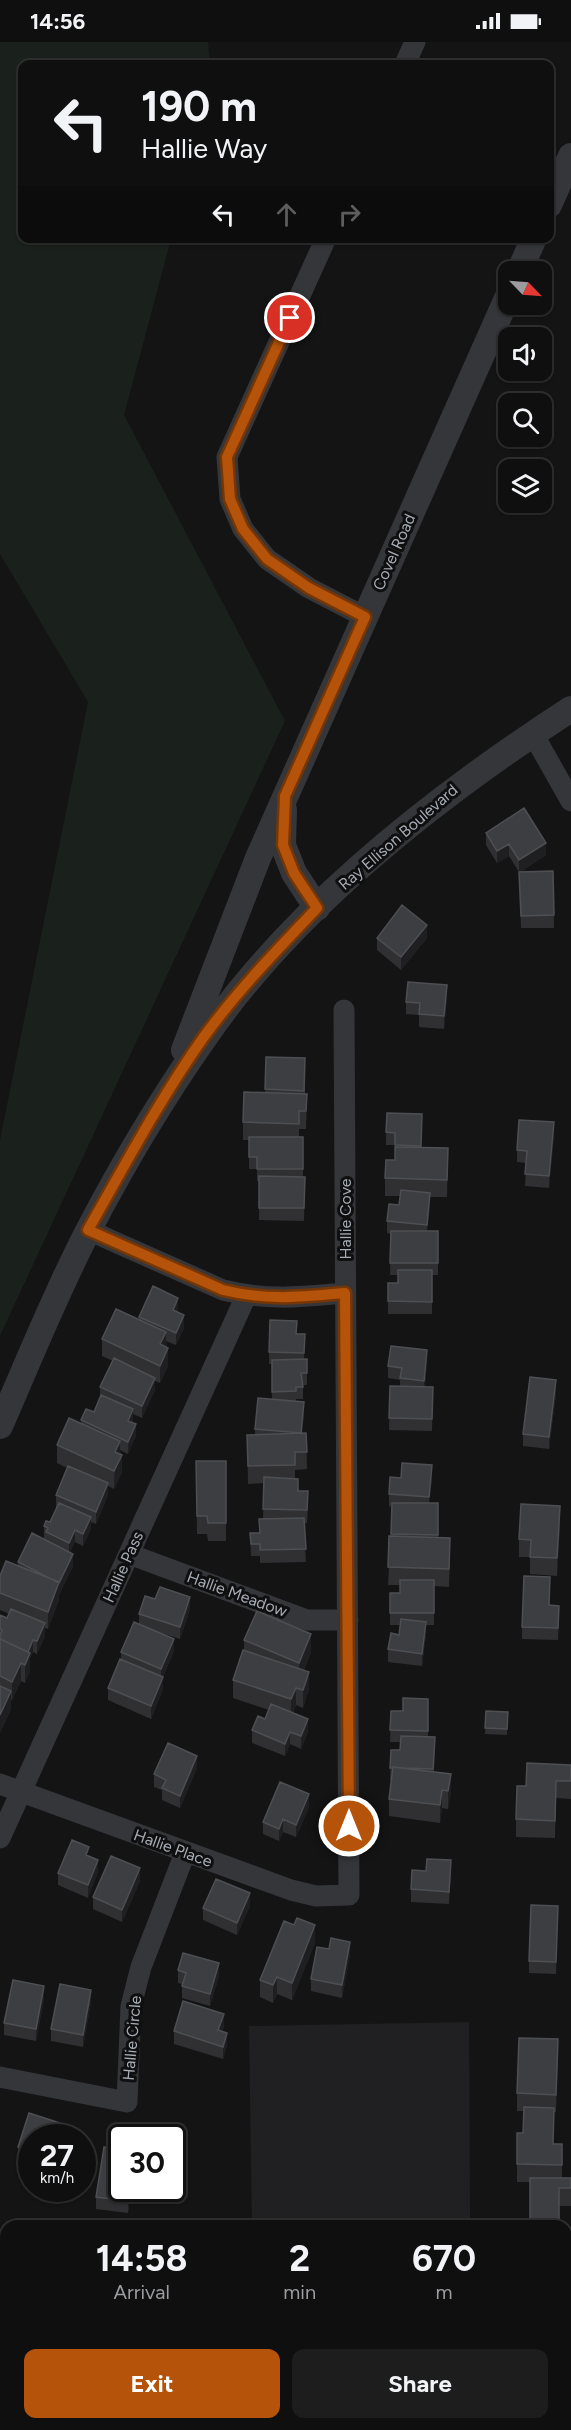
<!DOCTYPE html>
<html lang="en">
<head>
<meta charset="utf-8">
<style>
  :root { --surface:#0f0f10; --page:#1d1d1e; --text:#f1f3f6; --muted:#9b9c9f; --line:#2f2f30; --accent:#b45309 }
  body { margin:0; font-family:Figtree,sans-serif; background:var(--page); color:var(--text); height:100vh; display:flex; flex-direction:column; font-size:22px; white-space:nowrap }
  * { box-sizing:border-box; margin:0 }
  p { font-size:20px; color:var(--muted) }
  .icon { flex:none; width:33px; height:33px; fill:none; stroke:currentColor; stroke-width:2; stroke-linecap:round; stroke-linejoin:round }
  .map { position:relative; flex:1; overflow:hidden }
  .details { position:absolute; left:0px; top:2178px; width:572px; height:210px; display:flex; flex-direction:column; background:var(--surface); border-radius:18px 18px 0 0; box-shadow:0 2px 4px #0004,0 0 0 2px var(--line) }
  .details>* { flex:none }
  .hud { position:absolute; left:18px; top:18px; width:536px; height:183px; border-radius:12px; box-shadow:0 2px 4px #0004,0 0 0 2px var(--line); background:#0f0f10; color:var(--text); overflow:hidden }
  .needle { width:39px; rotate:115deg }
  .fabs { position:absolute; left:498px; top:219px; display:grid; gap:12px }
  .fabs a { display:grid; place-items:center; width:54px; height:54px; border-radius:12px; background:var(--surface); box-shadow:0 2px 4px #0004,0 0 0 2px var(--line); font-size:30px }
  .speed { position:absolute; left:18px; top:2082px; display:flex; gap:12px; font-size:30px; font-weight:700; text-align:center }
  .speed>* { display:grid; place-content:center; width:78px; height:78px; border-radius:50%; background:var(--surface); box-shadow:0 2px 4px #0004,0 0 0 2px var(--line); line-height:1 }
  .speed small { font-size:15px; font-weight:400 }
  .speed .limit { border:3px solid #111; border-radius:9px; background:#fff; color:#111 }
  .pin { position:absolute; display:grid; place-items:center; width:51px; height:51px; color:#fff; margin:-26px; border:3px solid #fff; border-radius:50%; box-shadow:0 2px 6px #0007 }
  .me { position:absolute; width:66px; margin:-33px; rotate:0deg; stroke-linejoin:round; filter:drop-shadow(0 0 4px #0008) }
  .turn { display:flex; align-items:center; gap:21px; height:126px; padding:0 24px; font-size:27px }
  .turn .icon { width:78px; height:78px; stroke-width:2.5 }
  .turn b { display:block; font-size:42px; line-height:51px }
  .lanes { display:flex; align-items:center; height:57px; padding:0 24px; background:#0003; justify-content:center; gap:30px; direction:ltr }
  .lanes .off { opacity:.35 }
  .eta { display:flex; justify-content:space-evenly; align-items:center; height:102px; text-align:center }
  .eta b { font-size:36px; font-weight:700; line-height:42px }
  .cta { display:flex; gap:12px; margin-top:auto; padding:12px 24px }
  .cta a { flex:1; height:69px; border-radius:12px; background:var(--accent); color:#fff; font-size:24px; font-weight:700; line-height:69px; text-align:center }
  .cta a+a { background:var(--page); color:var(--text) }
  .status { display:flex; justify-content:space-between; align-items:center; height:42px; padding:0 30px; background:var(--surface); direction:ltr }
  .status svg { height:16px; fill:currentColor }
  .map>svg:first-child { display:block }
</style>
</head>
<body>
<div class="status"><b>14:56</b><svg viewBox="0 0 49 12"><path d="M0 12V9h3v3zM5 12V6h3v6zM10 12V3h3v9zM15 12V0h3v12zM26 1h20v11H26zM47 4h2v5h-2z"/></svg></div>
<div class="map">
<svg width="571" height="2388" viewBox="0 0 571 2388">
  <rect width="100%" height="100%" fill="#141415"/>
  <path fill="#202022" d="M469 1980 470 2184H252L249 1984Z"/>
  <path fill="#1a201b" d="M0 0H208L210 22H22V196L171 197 124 373 285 679 0 1294V1098L88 660 0 512Z"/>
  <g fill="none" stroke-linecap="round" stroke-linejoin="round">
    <path stroke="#35363a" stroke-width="21" d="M405 22 415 0
      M326 196 227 415 230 457 243 487 267 517 309 546 365 575
      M533 692 571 759
      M88 1188 223 1248C268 1259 300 1255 345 1251
      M129 1512 307 1578H348
      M0 1742 291 1848 316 1854 349 1853 344 968
      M0 1796 246 1254
      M0 2035 127 2060 131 1964 141 1925 185 1811
      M566 2243 571 2244
      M0 2324 6 2325
      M566 2381 571 2382"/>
    <path stroke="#35363a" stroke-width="26" d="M549 163 571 114
      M519 230 534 196
      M284 768 283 803 294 831 317 866
      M184 1008 258 816 508 254
      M0 1384C29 1318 56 1250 89 1187 123 1122 161 1058 203 998 293 866 438 753 571 667"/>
  </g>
  <path fill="#303033" d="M486 791 546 813 520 830 553 829 554 886H521L519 830 509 814 497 821 486 803Z
    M377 896H427L401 928 377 908Z
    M447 956 444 987 419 985V973L406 972V960Z
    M266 1015 305 1016V1052H307L306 1087H299V1095H303V1135H305L304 1179 259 1178V1139H257V1127H249V1098H243V1080L265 1051Z
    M422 1072 421 1105 448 1106 447 1155H430L427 1189H438V1233H432V1272H388V1241H398V1233H390L391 1192 387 1191V1179L399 1163 400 1154H385V1136L395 1118V1103H386V1090Z
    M554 1093 549 1146 525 1144 526 1121 517 1120V1108Z
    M178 1268 177 1270 184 1286 176 1303 166 1299 168 1324 160 1341 155 1339V1348L142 1376 133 1372 132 1381 136 1394 128 1412 120 1408 122 1430 114 1447 108 1444V1453L96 1482 91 1480V1487L83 1504 75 1500 70 1510 73 1524 59 1553V1558L48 1587 45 1586V1594L37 1612 33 1610 30 1616V1629L25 1641 21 1639 12 1658 11 1657V1667L0 1691V1573L7 1576 9 1572 0 1568V1534L18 1524V1520L46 1498 44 1496V1484L50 1480 57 1466H56V1453L67 1426 57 1421V1403L81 1381V1378L94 1370 100 1355V1345L113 1319 102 1314V1297L139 1277V1275Z
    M297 1292H305L304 1317H307V1343H303V1357H296V1360L304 1373 302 1391H306L307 1427 295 1428V1437L298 1449 308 1462 307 1481H304L306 1520 260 1521V1514H251L250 1491H259L263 1477 264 1441 248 1442 247 1393 255 1392V1387L272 1358V1322H269V1310Z
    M427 1320 425 1345H433L432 1389 389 1388 390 1344H400V1338L388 1336V1324Z
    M556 1351 549 1407 523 1404V1392Z
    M196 1419H226V1499H208L207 1492H197Z
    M401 1436H432L429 1461H438V1495L450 1513 449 1545 434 1544V1583H426V1592L422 1624 388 1620V1607L399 1593 400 1583H390V1551H400V1543H388L392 1465 389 1464V1452Z
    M560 1482 557 1534 530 1532V1515H519V1497Z
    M549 1563 559 1576 558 1598 522 1597V1585Z
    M190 1567 180 1597 152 1588 174 1609 163 1635V1647L151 1677 108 1658V1646L121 1617V1610L139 1583V1572Z
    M244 1598 311 1610 304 1628 309 1647 303 1666 296 1663 293 1671 308 1690 301 1707 290 1702 285 1714 252 1701V1688L265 1677 269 1668 233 1656V1638L244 1608Z
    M428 1657V1695L435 1708 434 1730 451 1750 448 1767 442 1766 440 1781 389 1774V1757L392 1738H390L391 1708H400L401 1700H390L391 1669H403Z
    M486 1669 508 1670 507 1693 485 1692Z
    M571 1723V1757L556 1756 555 1796 516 1795V1777L526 1744Z
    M197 1726 180 1766 162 1758V1748L154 1745V1732Z
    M309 1765 296 1795 283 1790 279 1799 263 1792V1780Z
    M89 1814 98 1830 88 1856 58 1843V1831Z
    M451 1830 449 1862 411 1860V1847Z
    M140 1839 122 1880 93 1867V1855Z
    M250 1864 237 1893 203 1878V1866Z
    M558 1864 556 1932 529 1931V1919Z
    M315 1901 292 1958 277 1952 273 1961 260 1955V1938Z
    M329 1907 350 1912 342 1956 311 1949V1937Z
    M178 1928 219 1934 210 1964 182 1956V1942L178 1941Z
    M44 1957 36 1999 4 1993V1981Z
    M91 1960 83 2005 51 1999V1987Z
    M224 1985 222 1989 227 2003 223 2017 174 2002V1989Z
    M558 2015 556 2070H554L553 2102H562V2136H571V2164H559L530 2140H517V2091H523L524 2069H517V2051Z
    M29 2071 60 2081 59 2096H32V2121L18 2117V2105Z
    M121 2108 122 2146H131L128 2171 96 2167V2155Z
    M0 2224 6 2225V2277L0 2275Z
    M144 2382H220L226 2388H147Z"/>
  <path fill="#1f1f21" d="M546 801V813L519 830V818Z
    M509 802V814L497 821V809Z
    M427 883V896L401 928V915Z
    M447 943V956L444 987V974Z
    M554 1080V1093L549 1146V1134Z
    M430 1151V1164L427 1196V1183Z
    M178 1256V1268L173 1281V1268Z
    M184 1273V1286L176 1303V1291Z
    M166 1290V1308L160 1302Z
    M168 1306V1324L160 1341V1324Z
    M427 1308V1320L424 1351V1339Z
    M155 1336V1348L142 1376V1364Z
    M556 1338V1351L549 1407V1395Z
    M304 1360V1373L301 1404V1392Z
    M133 1367V1379L128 1391V1379Z
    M136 1382V1394L128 1412V1400Z
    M120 1399V1416L122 1413V1430L114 1447 115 1410Z
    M432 1423V1436L429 1468V1455Z
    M108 1441V1453L96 1482V1470Z
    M560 1464V1482L557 1534V1516Z
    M91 1475V1487L83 1504V1492Z
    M75 1488V1500L69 1513V1501Z
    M73 1512V1524L59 1553V1541Z
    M59 1540V1558L48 1587V1570Z
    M190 1555V1567L180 1597V1585Z
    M426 1580V1592L422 1624V1612Z
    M45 1581V1594L37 1612V1599Z
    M311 1592V1610L299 1639V1621Z
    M174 1597V1609L161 1639V1627Z
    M33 1598V1610L30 1616V1629L25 1641V1623L28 1610Z
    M21 1621V1639L12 1658V1640Z
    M309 1630V1647L303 1666V1648Z
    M163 1635V1647L151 1677V1664Z
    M296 1646V1663L291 1675V1657Z
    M11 1649V1667L0 1691V1673Z
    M308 1677V1690L301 1707V1694Z
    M290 1690V1702L285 1714V1702Z
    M197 1714V1726L180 1766V1754Z
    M451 1732V1750L448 1767V1749Z
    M442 1748V1766L440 1781V1763Z
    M309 1752V1765L296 1795V1783Z
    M283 1777V1790L279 1799V1787Z
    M98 1818V1830L88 1856V1843Z
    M140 1826V1839L122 1880V1868Z
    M250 1851V1864L237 1893V1881Z
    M315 1883V1901L292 1958V1941Z
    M350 1900V1912L342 1956V1943Z
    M219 1921V1934L210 1964V1952Z
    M277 1935V1952L273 1961V1943Z
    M44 1944V1957L36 1999V1987Z
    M91 1948V1960L83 2005V1993Z
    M224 1972V1985L218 2000V1988Z
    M227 1991V2003L223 2017V2005Z
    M558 1997V2015L556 2070V2053Z
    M60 2081 59 2096H55Z
    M129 2146H131L128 2171V2159Z
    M173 2382H206L197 2388H161Z"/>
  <path fill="#3d3e41" stroke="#4d4f53" stroke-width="1.5" d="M524 766 546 801 519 818 509 802 497 809 486 791Z
    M553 829 554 873 521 874 519 830Z
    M402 863 427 883 401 915 377 896Z
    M408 940 447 943 444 974 419 972 420 961 406 960Z
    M266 1015 305 1016 304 1049 265 1047Z
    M244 1050 307 1052 306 1069H299V1082L243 1080Z
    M387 1071 422 1072 421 1104 395 1103V1091L386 1090Z
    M519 1078 554 1080 549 1134 525 1132 527 1109 517 1108Z
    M249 1095H303V1127H257V1115H249Z
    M395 1105 448 1106 447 1138 385 1136 386 1118H395Z
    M259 1134 305 1135 304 1166H259Z
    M401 1148 430 1151 427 1183 387 1179 389 1162 399 1163Z
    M391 1189H438V1221H390Z
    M398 1228H432V1260L388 1259V1241H398Z
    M153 1244 178 1256 173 1268 184 1273 176 1291 139 1275Z
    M116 1267 166 1290 160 1302 168 1306 160 1324 102 1297Z
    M270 1278 297 1279 296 1292H305L304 1311 269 1310Z
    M391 1304 427 1308 424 1339 400 1336 402 1326 388 1324Z
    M114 1316 155 1336 142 1364 100 1345Z
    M307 1317V1331H301L303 1345H296V1349L272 1350V1318Z
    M530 1335 556 1338 549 1395 523 1392Z
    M390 1344 433 1345 432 1377 389 1376Z
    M101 1353 133 1367 128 1379 136 1382 128 1400 81 1378 86 1367 94 1370Z
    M258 1356 304 1360 301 1391 255 1387Z
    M69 1376 120 1399 115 1410 122 1413 114 1429 57 1403Z
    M306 1391 307 1410H295V1423L248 1424 247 1393Z
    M196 1419H226V1481H208L207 1474H197Z
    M402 1421 432 1423 429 1455 389 1452 390 1435 401 1436Z
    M68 1424 108 1441 96 1470 56 1453Z
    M264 1435 298 1437V1449H308L307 1468 263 1467Z
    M59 1461 91 1475 83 1492 75 1488 69 1501 46 1490 48 1486 44 1484 46 1479 50 1480Z
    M392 1461H438V1493L391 1492Z
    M521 1462 560 1464 557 1516 530 1515 531 1498 519 1497Z
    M304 1476 306 1507 260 1508V1502H251L250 1491H260L259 1477Z
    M32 1491 73 1512 59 1541 18 1520Z
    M389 1494 450 1496 449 1527 388 1525Z
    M6 1519 59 1540 48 1570 0 1551V1534Z
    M524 1534 550 1535 549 1563 559 1564 558 1586 522 1585Z
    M400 1538H434V1571H390V1551H400Z
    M160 1545 190 1555 180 1585 139 1572 145 1554 155 1557Z
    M11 1567 45 1581 37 1599 33 1598 28 1610 0 1597V1593L2 1588 0 1587V1573L7 1576Z
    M257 1569 311 1592 299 1621 244 1598Z
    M401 1577 426 1580 422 1612 388 1607 391 1591 399 1593Z
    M134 1580 174 1597 161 1627 121 1610Z
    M0 1597 30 1611 25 1623 21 1621 12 1640 0 1634Z
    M243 1608 309 1630 303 1648 296 1646 291 1657 233 1638Z
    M120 1617 163 1635 151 1664 108 1646Z
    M0 1644 11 1649 0 1673Z
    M403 1656 428 1657V1689L390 1688 391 1669H403Z
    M271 1662 308 1677 301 1694 290 1690 285 1702 252 1688 258 1674 265 1677Z
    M486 1669 508 1670 507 1687 485 1686Z
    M401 1694 435 1695 433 1727 404 1726 393 1725V1726H390L391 1708H400Z
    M168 1701 197 1714 180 1754 162 1746 166 1738 154 1732Z
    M527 1721 571 1723V1739H556L555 1779 516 1777 517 1744H526Z
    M393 1725 451 1732 448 1749 442 1748 440 1763 389 1757Z
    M280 1740 309 1752 296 1783 283 1777 279 1787 263 1780Z
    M72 1798 89 1805 86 1813 98 1818 88 1843 58 1831Z
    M111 1814 140 1826 122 1868 93 1855Z
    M427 1817 451 1818 449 1850 411 1847 412 1828 426 1829Z
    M216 1837 250 1851 237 1881 203 1866Z
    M531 1863 558 1864 556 1920 529 1919Z
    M297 1876 315 1883 292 1941 277 1935 273 1943 260 1938 284 1879 294 1883Z
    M331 1896 350 1900 342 1943 311 1937 317 1905 329 1907Z
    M183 1911 219 1921 210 1952 182 1944 186 1931 178 1928Z
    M13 1938 44 1944 36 1987 4 1981Z
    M60 1942 91 1948 83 1993 51 1987Z
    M183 1959 224 1972 218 1988 227 1991 223 2005 174 1989Z
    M519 1996 558 1997 556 2053 517 2051Z
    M524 2065 554 2066 553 2102H562V2123L517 2122V2091H523Z
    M29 2071 60 2081 55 2096H32V2109L18 2105Z
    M104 2105 121 2108 119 2119H122V2146H129L128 2159 96 2155Z
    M530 2136H571V2146H559V2184H530Z
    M0 2224 6 2225V2264L0 2263Z
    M14 2382H46V2388H14Z
    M94 2382H124V2388H94Z
    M152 2382H173L161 2388H155Z
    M200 2382H220L226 2388H194Z
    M378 2385 395 2387V2388H378Z"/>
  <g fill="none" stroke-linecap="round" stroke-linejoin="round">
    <g stroke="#753606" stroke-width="15">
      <path id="route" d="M290 276 227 415 230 457 243 487 267 517 309 546 365 575 285 754 283 803 294 831 317 866C277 908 237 949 203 996 160 1057 125 1123 88 1188L223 1248C268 1259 300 1255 345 1251L349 1784"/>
    </g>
    <use href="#route" stroke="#b45309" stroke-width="10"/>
  </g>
  <g text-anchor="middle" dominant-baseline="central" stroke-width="6" stroke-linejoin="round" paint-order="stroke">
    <g font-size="16" fill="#a6acb5" stroke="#0f0f10">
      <text transform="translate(394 510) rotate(-66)">Covel Road</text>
      <text transform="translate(398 795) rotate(-41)">Ray Ellison Boulevard</text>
      <text transform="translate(345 1177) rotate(-90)">Hallie Cove</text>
      <text transform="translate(123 1525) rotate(-66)">Hallie Pass</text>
      <text transform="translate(237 1552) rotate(20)">Hallie Meadow</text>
      <text transform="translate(173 1806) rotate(20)">Hallie Place</text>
      <text transform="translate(132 1996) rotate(-85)">Hallie Circle</text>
    </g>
  </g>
</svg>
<div class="fabs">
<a><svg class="needle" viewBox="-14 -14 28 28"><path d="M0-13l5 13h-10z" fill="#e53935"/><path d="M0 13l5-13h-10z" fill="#9b9c9f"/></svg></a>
<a><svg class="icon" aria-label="sound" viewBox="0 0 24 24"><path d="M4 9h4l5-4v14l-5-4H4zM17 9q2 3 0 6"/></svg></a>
<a><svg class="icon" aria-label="search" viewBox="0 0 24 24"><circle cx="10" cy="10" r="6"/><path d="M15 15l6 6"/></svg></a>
<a><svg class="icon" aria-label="layers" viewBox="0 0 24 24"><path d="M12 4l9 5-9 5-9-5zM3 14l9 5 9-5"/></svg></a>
</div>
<div class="speed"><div>27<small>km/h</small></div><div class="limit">30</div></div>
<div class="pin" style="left:290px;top:276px;background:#d93025"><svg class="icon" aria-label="arrive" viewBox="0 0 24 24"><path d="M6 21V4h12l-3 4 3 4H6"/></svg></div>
<svg class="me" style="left:349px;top:1784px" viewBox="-20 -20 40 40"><circle r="17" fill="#b45309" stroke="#fff" stroke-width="3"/><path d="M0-11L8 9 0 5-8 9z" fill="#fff"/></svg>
<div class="hud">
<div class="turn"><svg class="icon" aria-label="left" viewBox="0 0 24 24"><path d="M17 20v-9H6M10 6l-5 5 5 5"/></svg><div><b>190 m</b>Hallie Way</div></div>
<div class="lanes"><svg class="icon" aria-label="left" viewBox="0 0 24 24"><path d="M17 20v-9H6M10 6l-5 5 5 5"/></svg><svg class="icon off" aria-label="ahead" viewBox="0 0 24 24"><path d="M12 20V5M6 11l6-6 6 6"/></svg><svg class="icon off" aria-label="right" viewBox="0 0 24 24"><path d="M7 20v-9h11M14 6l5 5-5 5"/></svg></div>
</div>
<section class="details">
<div class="eta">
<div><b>14:58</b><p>Arrival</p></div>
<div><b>2</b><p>min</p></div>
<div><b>670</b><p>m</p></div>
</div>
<div class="cta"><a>Exit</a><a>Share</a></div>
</section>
</div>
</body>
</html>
